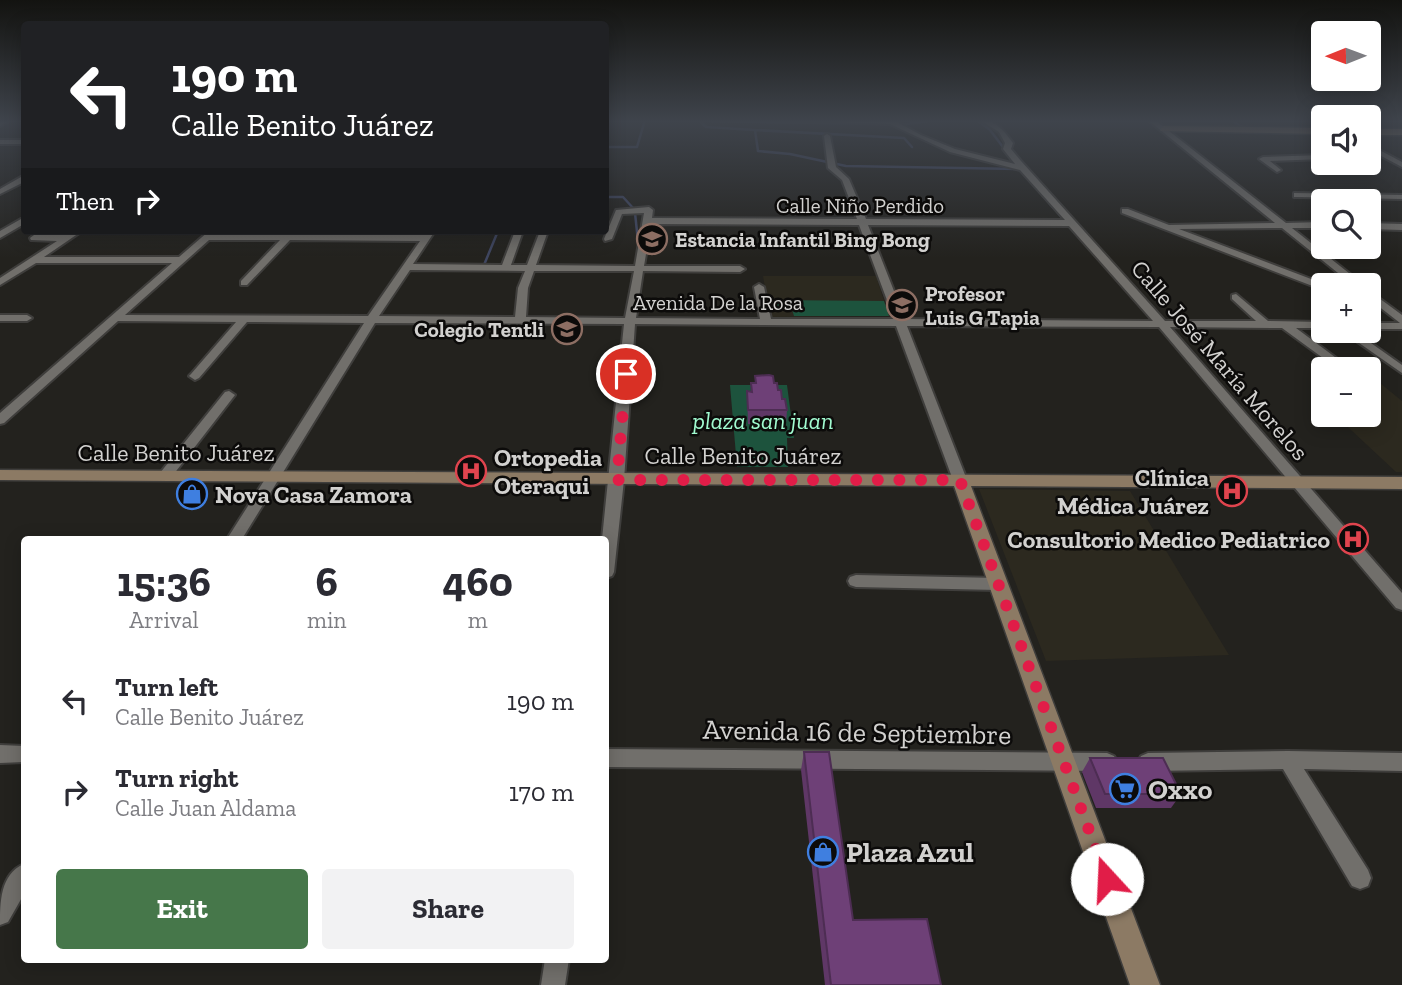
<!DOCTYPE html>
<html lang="en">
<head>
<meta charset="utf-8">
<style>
  :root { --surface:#fff; --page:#f2f2f3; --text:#2b2b33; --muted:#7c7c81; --accent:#46774a }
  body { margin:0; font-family:"Zilla Slab",serif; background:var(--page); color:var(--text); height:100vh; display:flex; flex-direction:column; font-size:26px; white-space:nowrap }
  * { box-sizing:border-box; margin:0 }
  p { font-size:23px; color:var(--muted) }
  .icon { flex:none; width:38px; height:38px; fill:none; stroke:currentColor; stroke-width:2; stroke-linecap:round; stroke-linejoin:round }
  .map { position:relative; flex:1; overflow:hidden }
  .sheet { position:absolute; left:21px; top:536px; width:588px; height:427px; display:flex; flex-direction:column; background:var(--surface); border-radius:7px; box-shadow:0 4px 18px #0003 }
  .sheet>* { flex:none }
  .top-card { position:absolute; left:21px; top:21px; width:588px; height:214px; border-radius:7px; box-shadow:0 4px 18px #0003; background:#202124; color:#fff; overflow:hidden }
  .needle { width:46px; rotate:269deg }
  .fabs { position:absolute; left:1311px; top:21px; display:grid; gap:14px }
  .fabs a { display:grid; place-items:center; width:70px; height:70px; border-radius:7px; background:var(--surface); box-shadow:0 4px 18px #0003; font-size:35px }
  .pin { position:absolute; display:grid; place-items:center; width:60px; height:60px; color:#fff; margin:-30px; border:4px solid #fff; border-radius:50%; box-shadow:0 2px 7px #0007 }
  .me { position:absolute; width:77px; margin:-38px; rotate:340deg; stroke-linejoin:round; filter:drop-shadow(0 0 5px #0008) }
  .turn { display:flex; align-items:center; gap:24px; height:147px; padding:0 35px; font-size:32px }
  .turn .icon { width:91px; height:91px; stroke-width:2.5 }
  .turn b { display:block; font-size:49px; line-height:60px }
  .then { display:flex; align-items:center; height:66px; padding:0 35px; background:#0003; gap:14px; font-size:26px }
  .eta { display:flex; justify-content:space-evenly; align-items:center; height:119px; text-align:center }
  .eta b { font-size:42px; font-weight:700; line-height:49px }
  .cta { display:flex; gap:14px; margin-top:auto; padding:14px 35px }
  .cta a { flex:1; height:80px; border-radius:7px; background:var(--accent); color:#fff; font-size:28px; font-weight:700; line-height:80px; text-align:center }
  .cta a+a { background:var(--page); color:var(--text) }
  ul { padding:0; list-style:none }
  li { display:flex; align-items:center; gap:21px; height:91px; padding:0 35px }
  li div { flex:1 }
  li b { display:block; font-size:26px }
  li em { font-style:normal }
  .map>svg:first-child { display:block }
</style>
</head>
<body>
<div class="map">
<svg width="1402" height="985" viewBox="0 0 1402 985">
  <rect width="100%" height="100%" fill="#23221e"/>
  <path fill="#2c291f" d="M763 276H876L889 316 770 317Z
    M1380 383 1402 401V472H1396L1335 415H1368L1369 384Z
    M979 489 1130 491 1229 655 1046 661Z"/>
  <path fill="#1d533d" d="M768 300 884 301 889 316H794L791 306H769Z
    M730 385H787L794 438H787L788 467H737Z"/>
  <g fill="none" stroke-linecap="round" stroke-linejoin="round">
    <path stroke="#3f4660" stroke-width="2.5" d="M626 120 906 124 936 120
      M977 120 990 130 1006 151
      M1231 120 1242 127
      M700 121 706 127 755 130 758 151 790 154 846 166 1018 169
      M755 130 904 138 912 147
      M606 147H637L645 120
      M1043 196 1065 221
      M606 197H623L633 208
      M635 213 638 241
      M484 265 498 231"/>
    <g stroke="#3f3e3c" stroke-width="4">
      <path id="minor" d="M2 120H11L0 126V121Z
        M778 120H893L921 135 955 149 1015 164 1003 149 1005 143 999 132 980 120C996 120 1004 131 1013 143L1011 149 1021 161 1165 321H1256L1232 299V295L1236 294 1268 321 1323 322V328H1296L1351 369H1338L1282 328 1170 327 1402 593V610L1396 608 1159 327 907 326 967 480 960 484 953 480 896 326 635 324 624 480 614 572 612 576 606 578V539H602L624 324 375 323 242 539H227L364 323 247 322 199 378 195 380 189 376 191 374 236 322 118 321 4 423 0 424V413L172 263H36L0 285V278L57 241 31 240 30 238 34 235H65L72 231H82L44 257H179L209 231H218L215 234 424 235 427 231H435L413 264 502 265 515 231H523L511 265H527L540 231H548L536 265 635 266 644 213 622 214 612 239 605 241 604 239 616 210 649 207 653 210 652 218 857 219 842 180 828 168 824 136 827 134 830 136 836 167 849 179 866 219 1065 220 1020 170 950 152 890 124ZM651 224 859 225 894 319H771L764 287 759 284 754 287 760 319 636 318 643 271 740 272 745 269 740 266H644ZM868 225 1069 226 1153 321 905 319ZM209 240H280L241 281V285H247L290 240 420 241 368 316 125 315ZM410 270 525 271 518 288 515 317 379 316ZM534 271H634L625 318 526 317 528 288Z
        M1148 120H1155L1286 223 1323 222V228H1292L1364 285H1353L1282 228 1179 229 1327 285H1323V290L1122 213V209H1128L1169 225 1275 223Z
        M0 140H24V144H0Z
        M1368 144 1402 162V167L1368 149Z
        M1323 155V159L1270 161 1281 170 1277 172 1259 159 1263 157Z
        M1335 163H1344L1348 166 1344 168Z
        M21 177H24V182L0 194V189Z
        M1294 193 1402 195V199L1297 197H1294Z
        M21 219H24V224L0 238V231Z
        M1368 223 1402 224V230L1368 229Z
        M1368 290 1402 315V329H1368V323H1400L1368 298Z
        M0 315H27L32 318 27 321H0Z
        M1342 331H1354L1402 365V373Z
        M229 391 235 395 170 479H160L158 476 160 473 225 392Z
        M856 575 998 578 1004 580 1006 584 1004 588 998 590 856 587 850 585 848 581 850 577Z
        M0 745 24 746V762L0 763Z
        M606 749 1107 753 1114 756 1117 762 1114 768 1107 771 606 767Z
        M1288 751 1402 753V771L1304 769 1368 870 1371 878 1368 886 1360 889 1352 886 1283 769 1148 771 1141 768 1138 762 1141 756 1148 753Z
        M24 864V894L8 922 0 925C0 903 0 874 24 864Z
        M545 959H569L565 985H541Z"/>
    </g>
    <g stroke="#3f3e3c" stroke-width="3">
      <path id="secondary" d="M1163 126 1323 128V134L1160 131Z
        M1368 129H1402V135H1368Z
        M0 470 1402 477V489L971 486 1160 985H1130L954 486 0 480Z"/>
    </g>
    <use href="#minor" fill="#716f6b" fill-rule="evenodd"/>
    <use href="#secondary" fill="#8c7a64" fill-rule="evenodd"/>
  </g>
  <path fill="#5f3766" d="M755 376 774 383 782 399 787 410 786 424H748L747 391 751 392V383H755Z
    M804 752 853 920 941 985H825L801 770Z
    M1090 758 1181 794 1171 808H1096L1082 772Z"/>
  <path fill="#6e4077" stroke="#4d2d53" stroke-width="2" d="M769 375 773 376 774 383H777L778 390H781L782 399H785L787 410H748L747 391 752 392 751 383H756L755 376Z
    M804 752H829L853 920 927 919 941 985H831Z
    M1090 758H1163L1181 794H1105Z"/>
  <linearGradient id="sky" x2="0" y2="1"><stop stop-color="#131310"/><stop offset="0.47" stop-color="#3f444c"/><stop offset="1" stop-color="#3f444c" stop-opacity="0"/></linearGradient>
  <rect width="1402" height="258" fill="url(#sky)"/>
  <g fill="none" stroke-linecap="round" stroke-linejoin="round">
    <path stroke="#e11d48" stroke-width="12" stroke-dasharray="0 21.6" d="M626 374 617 480H960L1107 879"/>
  </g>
  <defs>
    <g id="school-ring" transform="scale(1.575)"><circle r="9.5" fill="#0c0b0a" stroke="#8d6e63" stroke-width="1.5"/><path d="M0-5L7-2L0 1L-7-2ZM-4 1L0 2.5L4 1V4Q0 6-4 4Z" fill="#8d6e63"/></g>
    <g id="hospital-ring" transform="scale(1.575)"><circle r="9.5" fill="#0c0b0a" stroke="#e0444e" stroke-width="1.5"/><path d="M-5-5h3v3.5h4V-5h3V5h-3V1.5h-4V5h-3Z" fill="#e0444e"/></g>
    <g id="shop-ring" transform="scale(1.575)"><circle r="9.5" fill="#0c0b0a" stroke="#3f7fe0" stroke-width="1.5"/><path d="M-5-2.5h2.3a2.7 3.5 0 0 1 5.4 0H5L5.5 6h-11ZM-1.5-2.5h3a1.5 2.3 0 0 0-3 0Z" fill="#3f7fe0"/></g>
    <g id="supermarket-ring" transform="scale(1.575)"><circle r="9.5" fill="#0c0b0a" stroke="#3f7fe0" stroke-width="1.5"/><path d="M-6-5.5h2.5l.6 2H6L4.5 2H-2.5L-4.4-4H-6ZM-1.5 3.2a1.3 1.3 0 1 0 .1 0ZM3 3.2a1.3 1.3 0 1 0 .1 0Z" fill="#3f7fe0"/></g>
  </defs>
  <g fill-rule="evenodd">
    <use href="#school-ring" x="652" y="239"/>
    <use href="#school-ring" x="902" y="305"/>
    <use href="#school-ring" x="567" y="329"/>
    <use href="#hospital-ring" x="471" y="471"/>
    <use href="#hospital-ring" x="1232" y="491"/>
    <use href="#shop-ring" x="192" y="494"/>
    <use href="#hospital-ring" x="1353" y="539"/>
    <use href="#supermarket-ring" x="1125" y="789"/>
    <use href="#shop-ring" x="823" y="852"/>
  </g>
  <g text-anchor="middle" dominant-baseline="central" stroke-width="5" stroke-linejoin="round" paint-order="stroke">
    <g font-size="21" fill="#d2d1cf" stroke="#0c0b0a">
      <text x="860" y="205">Calle Niño Perdido</text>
      <text x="718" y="302">Avenida De la Rosa</text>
    </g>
    <g font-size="21" font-weight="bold" fill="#d2d1cf" stroke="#0c0b0a" text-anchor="start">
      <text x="675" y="239">Estancia Infantil Bing Bong</text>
      <text x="925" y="293">Profesor<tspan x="925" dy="24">Luis G Tapia</tspan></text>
      <text x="544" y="329" text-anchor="end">Colegio Tentli</text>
    </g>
    <g font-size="24" fill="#d2d1cf" stroke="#0c0b0a">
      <text transform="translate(1220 360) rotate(49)">Calle José María Morelos</text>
      <text x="176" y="452">Calle Benito Juárez</text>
      <text x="743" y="455">Calle Benito Juárez</text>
    </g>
    <g font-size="24" font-style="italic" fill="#a1fbd0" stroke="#0c0b0a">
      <text x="763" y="420">plaza san juan</text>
    </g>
    <g font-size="24" font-weight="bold" fill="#d2d1cf" stroke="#0c0b0a" text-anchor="start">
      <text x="494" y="457">Ortopedia<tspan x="494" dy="28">Oteraqui</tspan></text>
      <text x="1209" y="477" text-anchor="end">Clínica<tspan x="1209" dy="28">Médica Juárez</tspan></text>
      <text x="215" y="494">Nova Casa Zamora</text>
      <text x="1330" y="539" text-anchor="end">Consultorio Medico Pediatrico</text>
    </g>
    <g font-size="28" fill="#d2d1cf" stroke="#0c0b0a">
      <text transform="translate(857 732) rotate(1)">Avenida 16 de Septiembre</text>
    </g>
    <g font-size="28" font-weight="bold" fill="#d2d1cf" stroke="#0c0b0a" text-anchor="start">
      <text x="1148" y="789">Oxxo</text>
      <text x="846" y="852">Plaza Azul</text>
    </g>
  </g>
</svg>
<div class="fabs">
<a><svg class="needle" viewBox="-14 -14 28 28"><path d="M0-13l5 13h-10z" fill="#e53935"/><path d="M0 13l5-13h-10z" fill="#7c7c81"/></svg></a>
<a><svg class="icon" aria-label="sound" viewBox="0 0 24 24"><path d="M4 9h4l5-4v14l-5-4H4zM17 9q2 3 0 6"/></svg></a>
<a><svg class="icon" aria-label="search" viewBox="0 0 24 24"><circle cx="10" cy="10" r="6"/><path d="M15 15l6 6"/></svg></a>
<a>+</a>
<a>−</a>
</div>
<div class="pin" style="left:626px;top:374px;background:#d93025"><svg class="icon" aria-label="arrive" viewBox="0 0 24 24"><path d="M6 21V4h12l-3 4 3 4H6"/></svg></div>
<svg class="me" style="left:1107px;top:879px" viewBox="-20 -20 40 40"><circle r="19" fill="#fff"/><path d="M0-13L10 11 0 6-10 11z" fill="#e11d48"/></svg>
<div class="top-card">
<div class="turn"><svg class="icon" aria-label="left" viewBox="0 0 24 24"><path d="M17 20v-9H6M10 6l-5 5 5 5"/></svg><div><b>190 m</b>Calle Benito Juárez</div></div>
<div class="then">Then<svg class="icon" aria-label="right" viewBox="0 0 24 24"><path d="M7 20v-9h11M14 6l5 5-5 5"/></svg></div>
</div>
<section class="sheet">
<div class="eta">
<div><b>15:36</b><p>Arrival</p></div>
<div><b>6</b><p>min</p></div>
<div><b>460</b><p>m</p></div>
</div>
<ul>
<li><svg class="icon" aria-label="left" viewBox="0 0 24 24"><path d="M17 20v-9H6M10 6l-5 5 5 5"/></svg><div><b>Turn left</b><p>Calle Benito Juárez</p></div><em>190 m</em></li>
<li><svg class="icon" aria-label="right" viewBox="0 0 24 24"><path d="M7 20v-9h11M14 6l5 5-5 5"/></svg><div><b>Turn right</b><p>Calle Juan Aldama</p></div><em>170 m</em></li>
</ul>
<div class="cta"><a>Exit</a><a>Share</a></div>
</section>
</div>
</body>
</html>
